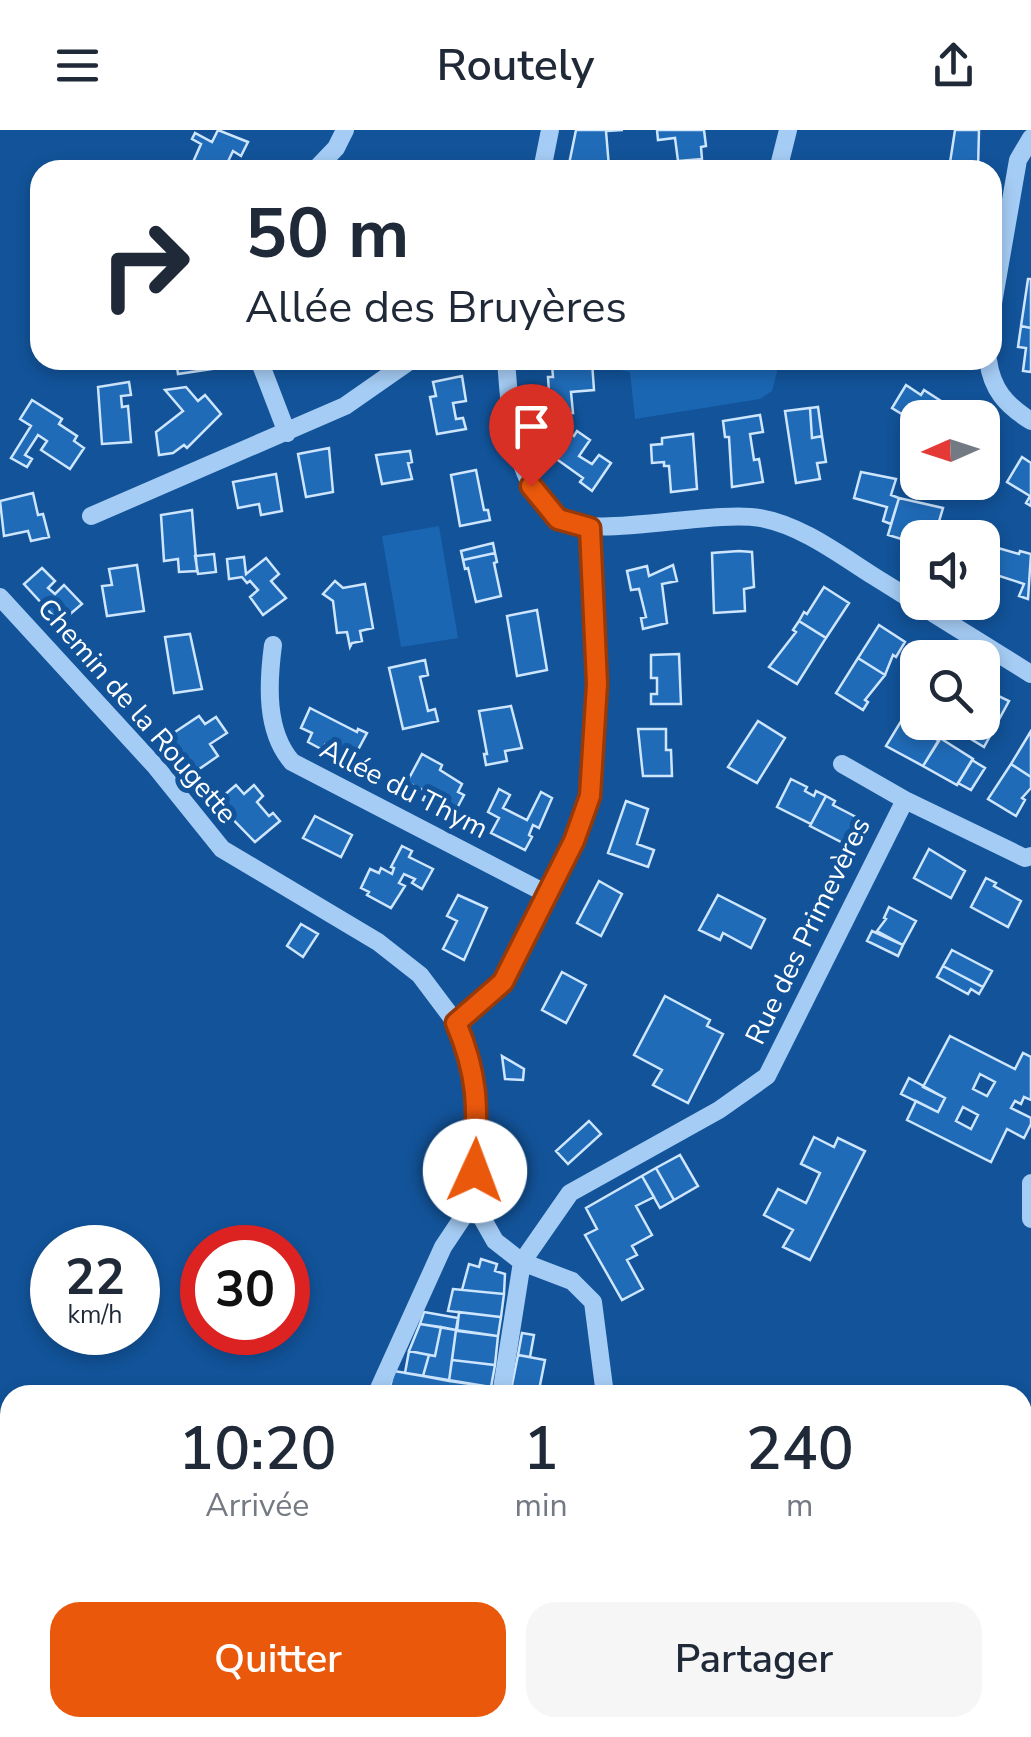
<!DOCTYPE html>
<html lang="fr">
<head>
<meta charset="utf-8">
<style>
  :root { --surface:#fff; --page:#f6f6f7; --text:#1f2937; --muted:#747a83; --accent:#ea580c }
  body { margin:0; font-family:"Nunito Sans",sans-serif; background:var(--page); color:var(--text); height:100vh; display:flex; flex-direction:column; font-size:38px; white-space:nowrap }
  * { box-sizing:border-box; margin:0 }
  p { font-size:32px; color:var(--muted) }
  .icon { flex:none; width:55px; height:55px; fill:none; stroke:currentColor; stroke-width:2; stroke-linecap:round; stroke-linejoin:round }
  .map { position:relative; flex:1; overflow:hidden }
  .sheet { position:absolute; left:0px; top:1255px; width:1032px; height:352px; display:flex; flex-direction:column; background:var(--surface); border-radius:30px 30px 0 0; box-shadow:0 5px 15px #0003 }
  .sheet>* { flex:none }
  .guide { position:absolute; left:30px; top:30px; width:972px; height:210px; border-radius:30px; box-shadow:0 5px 15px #0003; background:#fff; color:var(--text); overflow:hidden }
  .needle { width:65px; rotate:267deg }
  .tools { position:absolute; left:900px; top:270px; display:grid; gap:20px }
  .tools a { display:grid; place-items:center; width:100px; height:100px; border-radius:20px; background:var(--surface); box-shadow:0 5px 15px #0003; font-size:50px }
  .speed { position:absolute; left:30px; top:1095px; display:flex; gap:20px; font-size:50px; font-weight:700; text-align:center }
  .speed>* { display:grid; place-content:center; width:130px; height:130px; border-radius:50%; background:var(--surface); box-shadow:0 5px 15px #0003; line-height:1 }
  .speed small { font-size:25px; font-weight:400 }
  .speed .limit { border:15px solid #d22; background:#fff; color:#111 }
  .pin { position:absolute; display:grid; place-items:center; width:85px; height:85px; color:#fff; margin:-102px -42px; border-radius:50% 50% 50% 0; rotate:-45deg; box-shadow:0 0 10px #0007 }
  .pin .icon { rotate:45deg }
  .me { position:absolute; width:110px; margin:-55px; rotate:2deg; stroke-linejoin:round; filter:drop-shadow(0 0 8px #0008) }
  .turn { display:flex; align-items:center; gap:35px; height:210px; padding:0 50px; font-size:45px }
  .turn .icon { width:130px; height:130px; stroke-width:2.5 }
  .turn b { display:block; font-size:70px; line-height:85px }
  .eta { display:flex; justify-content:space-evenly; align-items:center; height:170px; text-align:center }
  .eta b { font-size:60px; font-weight:600; line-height:70px }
  .cta { display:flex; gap:20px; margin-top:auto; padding:20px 50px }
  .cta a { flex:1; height:115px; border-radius:30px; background:var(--accent); color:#fff; font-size:40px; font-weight:600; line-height:115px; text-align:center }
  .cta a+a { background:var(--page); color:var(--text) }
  header { display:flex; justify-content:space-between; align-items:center; height:130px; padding:0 50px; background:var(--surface); font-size:45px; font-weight:600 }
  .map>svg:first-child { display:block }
</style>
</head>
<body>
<header><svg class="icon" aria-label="menu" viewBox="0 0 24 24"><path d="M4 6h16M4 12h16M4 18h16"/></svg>Routely<svg class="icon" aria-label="share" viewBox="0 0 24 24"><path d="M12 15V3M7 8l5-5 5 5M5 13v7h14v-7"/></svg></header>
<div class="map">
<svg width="1031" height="1607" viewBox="0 0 1031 1607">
  <rect width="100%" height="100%" fill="#125399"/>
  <path fill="#1a66b3" d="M620 230H780L772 261 760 269 635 289 630 242 620 240Z
    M439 396 458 508 401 517 382 406Z"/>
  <path fill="#206bb8" stroke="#cde5fd" stroke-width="2.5" fill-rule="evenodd" d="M218 0 248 12 241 26 233 21 224 40H214L194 30 201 14 192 9 195 3 212 12Z
    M576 0H623L606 1 609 37 568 39Z
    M657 0H704L706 16 701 17 702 29 678 31 675 8 658 10Z
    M955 0H979L978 40 949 39Z
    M1028 149H1031V198L1021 196Z
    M1021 196 1031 198V242L1023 241 1026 218 1018 217Z
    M167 230H218L219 238 178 244 177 237 168 238Z
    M592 232 594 260 571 262 573 283 544 285 543 262H549L548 247H553L552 235Z
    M462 246 466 271 453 273 456 289 463 288 466 299 437 304 430 267 436 266 433 252Z
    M129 252 131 265 121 266 122 277 128 276 131 312 102 314 98 257Z
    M906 255 921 265 924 260 947 275 939 288H918V294L892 278Z
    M186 257 198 271 205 265 221 284 187 318 184 315 173 323 159 325 156 302 183 281 165 260Z
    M32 270 62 289 59 294 77 306 74 311 84 318 70 339 41 320 47 311 38 305 25 325 32 329 27 337 11 328 31 296 20 289Z
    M818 277 822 306 812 308 810 278Z
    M810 278 812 308 822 306 826 332 817 333 820 349 796 353 785 281Z
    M760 285 763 302 750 304 754 330 759 329 763 352 732 357 729 307H725L723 291Z
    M564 299 574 306 577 301 590 310 579 326 592 334 599 325 611 333 592 361 580 352 583 348 548 323Z
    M693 304 697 359 671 362 669 336H664V332L652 333 651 315 662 314V308Z
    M329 318 333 362 306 367 298 324Z
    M410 321 412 332 408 333 412 349 382 354 376 325Z
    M1022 327 1031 333V376L1026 373 1030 366 1007 352Z
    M476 340 484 380H488L490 390 460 396 451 345Z
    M861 342 896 349 891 365 899 368 891 394 883 391 887 377 854 368Z
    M276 344 282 381 261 385 259 374 238 378 233 352Z
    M33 363 38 385 43 384 49 407 31 411 28 401 4 406 0 371Z
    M899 368 943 378 934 408H918V414L888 405Z
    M192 380 197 441 179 442 178 429 164 431 161 385Z
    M938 392 961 396 962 392 983 399 980 408H934Z
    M493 413 495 423 463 430 461 421Z
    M998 418 1019 424 1020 421 1031 424 1028 469 1019 466 1024 454 990 443Z
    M739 421 752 422 754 457 744 459 745 481 714 483 712 423Z
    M495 423 497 432 494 433 501 466 476 472 468 438 465 439 463 430Z
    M214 424 216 442 198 444 195 426Z
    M244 427 246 444 266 428 279 444 271 451 286 468 263 485 250 467 258 460 250 451 247 453 242 447 229 449 227 429Z
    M137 435 144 481 107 486 102 456 112 455 109 439Z
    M673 435 677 451 662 454 667 493 643 499 641 488 646 487 639 459 631 460 627 441 647 436 649 446Z
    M42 438 55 451 48 458 55 464 64 455 82 474 69 485 66 482 57 490 24 454Z
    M335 451 343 458 365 454 373 498 360 501 362 511 352 513 350 517 347 502 337 503 333 471 323 464Z
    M824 457 849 473 826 508 799 491 804 482 807 484Z
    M537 480 547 540 517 546 507 486Z
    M799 491 826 508 797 554 769 537 796 502 793 500Z
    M879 495 905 512 896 527 893 525 885 545 858 528Z
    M190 504 202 559 174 563 165 507Z
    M679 524 681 574H651V564H657V548H651V525Z
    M858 528 885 545 865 570 868 572 863 580 836 563Z
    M425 530 428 545 420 547 428 581 435 579 438 591 403 599 389 538Z
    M982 554 984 559 1009 571 984 617 971 609 982 592Z
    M511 576 522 618 505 621 507 631 486 635 484 624H487L479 581Z
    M310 578 357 602 358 599 367 603 353 629 325 615 323 620 308 612 312 603 301 598Z
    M199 586 205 594 216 587 227 603 210 614 218 626 192 644 166 608Z
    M903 588 939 611 923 636 886 616Z
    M758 591 785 608 757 653 728 637Z
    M638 599H666V620H671L672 646H643Z
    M1031 601V647L1011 634Z
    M940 608 973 629 957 655 923 636Z
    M422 624 442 635 440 640 462 654 458 662 464 665 456 680 446 674 443 680 423 670 427 662 407 652Z
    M972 630 985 638 971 660 958 653Z
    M1011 634 1031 647V658L1022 668 1025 670 1016 686 988 669Z
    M791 649 807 657 805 661 814 666 816 661 826 666 811 694 777 677Z
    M236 655 244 664 254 655 263 666 257 672 269 686 273 683 280 691 255 712 216 672Z
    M499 659 510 665 503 678 527 690 541 662 552 668 539 698 533 695 529 705 532 707 525 720 491 703 499 688 488 682Z
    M826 666 835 671 833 675 858 688 845 714 810 696Z
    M626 671 648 679 637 714 654 720 648 737 608 723Z
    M315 686 352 705 341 727 303 708Z
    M402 716 412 721 409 727 433 739 422 759 412 753 415 749 404 744 399 753 405 756 391 778 367 765 369 762 361 758 370 739 379 743 381 738 392 744 394 738 391 737Z
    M929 719 965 741 951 768 914 748Z
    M986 748 996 753 994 756 1021 771 1008 797 971 777Z
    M599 751 622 764 601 806 577 793Z
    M458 765 487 778 464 830 443 819 457 791 447 786Z
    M718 765 765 789 751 818 723 803 720 810 699 800Z
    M889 777 916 791 903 815 877 801 886 789 884 788Z
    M301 794 318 804 303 827 287 816Z
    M872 801 903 815 898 826 867 811Z
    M952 820 992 841 983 857 943 836Z
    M943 836 983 857 979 864 971 859 968 864 937 847Z
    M562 842 586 855 566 893 542 880Z
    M665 866 710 890 707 896 723 904 688 973 653 955 662 940 634 925Z
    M950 906 1015 939 1023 923 1031 927V970L1024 967 1021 974 1015 971 1011 978 1031 988V994L1024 1008 1007 999 991 1032 907 990 916 971 938 982 945 968 923 957ZM980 944 995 952 987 966 973 959ZM963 977 978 985 971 999 956 991Z
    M502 926 524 939 523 950 505 949Z
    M909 948 945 968 938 982 901 964Z
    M589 991 601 1004 568 1034 556 1021Z
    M814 1007 834 1017 838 1008 865 1021 810 1130 783 1117 793 1100 764 1085 778 1059 806 1073 820 1043 801 1034Z
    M680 1025 698 1056 674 1070 656 1038Z
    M656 1038 674 1070 660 1078 642 1046Z
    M642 1046 654 1067 636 1076 652 1105 632 1116 637 1125 627 1130 643 1159 622 1170 585 1105 597 1099 586 1078Z
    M481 1129 497 1134 495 1141 505 1144 504 1164 462 1160 469 1134 479 1137Z
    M453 1159 504 1164 501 1187 448 1181Z
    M424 1182 458 1188 456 1200 420 1194Z
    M459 1182 501 1187 498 1206 457 1201Z
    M420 1194 441 1197 435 1226 409 1221Z
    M441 1197 456 1200 449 1251 423 1246 429 1225 435 1226Z
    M456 1200 498 1206 495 1235 452 1230Z
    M522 1203 534 1205 530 1227 518 1225Z
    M409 1221 429 1225 423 1246 405 1243Z
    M518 1225 545 1230 538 1265H510Z
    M452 1230 495 1235 491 1257 449 1251Z
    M394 1241 491 1257 490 1265H388Z
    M1022 1595 1031 1597V1607H993L995 1598H1022Z
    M598 1598H626L644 1607H605Z
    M955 1598H995L993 1607 953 1604Z"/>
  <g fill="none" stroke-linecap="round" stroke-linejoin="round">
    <path stroke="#a5ccf4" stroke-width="18" d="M315 40 336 18 345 0
      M542 40 550 0
      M778 40 788 0
      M992 179 1018 30 1031 8
      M259 230 287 303
      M506 230C510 281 513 351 556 387 586 412 712 379 760 388 801 395 840 425 875 447 927 479 979 512 1031 544
      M988 230C992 260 1006 275 1031 291
      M91 386 345 276 411 230
      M0 467 156 637 222 719 378 812 420 845 456 893 471 929 477 978 473 1072 495 1111 522 1132 572 1151 593 1172 605 1265
      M273 515C268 553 265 601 292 632L547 764
      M842 634 905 670 1025 728 1031 726
      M456 893 503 852 574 711 590 666 597 554 590 398
      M1031 1053V1089
      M376 1265 443 1117 473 1072
      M501 1265 522 1132 570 1063 719 980 767 946 905 670
      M1022 1412H1031
      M1022 1455 1031 1456
      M797 1598V1607
      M572 1607 588 1598
      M682 1607 694 1598"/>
  </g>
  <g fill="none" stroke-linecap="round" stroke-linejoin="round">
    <g stroke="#983908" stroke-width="25">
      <path id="route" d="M475 1041C477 981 480 949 456 893L503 852 574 711 590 666 597 554 590 398 558 389 531 356"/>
    </g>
    <use href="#route" stroke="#ea580c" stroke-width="18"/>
  </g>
  <g text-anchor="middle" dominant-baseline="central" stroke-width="10" stroke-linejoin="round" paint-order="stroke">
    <g font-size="28" fill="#fff" stroke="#125399">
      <text transform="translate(137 581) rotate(49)">Chemin de la Rougette</text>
      <text transform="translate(404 659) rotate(27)">Allée du Thym</text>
      <text transform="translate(808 801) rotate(-64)">Rue des Primevères</text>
    </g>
  </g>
</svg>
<div class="tools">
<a><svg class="needle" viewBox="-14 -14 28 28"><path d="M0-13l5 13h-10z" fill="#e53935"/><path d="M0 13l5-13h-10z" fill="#747a83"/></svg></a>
<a><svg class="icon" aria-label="sound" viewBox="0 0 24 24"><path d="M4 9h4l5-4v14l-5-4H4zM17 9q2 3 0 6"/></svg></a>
<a><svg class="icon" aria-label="search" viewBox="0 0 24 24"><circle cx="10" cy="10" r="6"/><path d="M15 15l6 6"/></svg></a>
</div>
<div class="speed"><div>22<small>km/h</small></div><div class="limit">30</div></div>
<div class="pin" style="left:531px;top:356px;background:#d93025"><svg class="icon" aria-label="arrive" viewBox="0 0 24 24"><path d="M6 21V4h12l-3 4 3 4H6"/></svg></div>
<svg class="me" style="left:475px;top:1041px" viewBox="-20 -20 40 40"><circle r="19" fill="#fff"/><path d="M0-13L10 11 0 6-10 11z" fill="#ea580c"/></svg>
<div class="guide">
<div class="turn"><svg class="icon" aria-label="right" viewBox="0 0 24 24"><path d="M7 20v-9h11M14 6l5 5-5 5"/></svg><div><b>50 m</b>Allée des Bruyères</div></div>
</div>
<section class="sheet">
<div class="eta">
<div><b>10:20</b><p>Arrivée</p></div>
<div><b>1</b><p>min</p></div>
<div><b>240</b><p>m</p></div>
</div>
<div class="cta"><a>Quitter</a><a>Partager</a></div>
</section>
</div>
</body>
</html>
